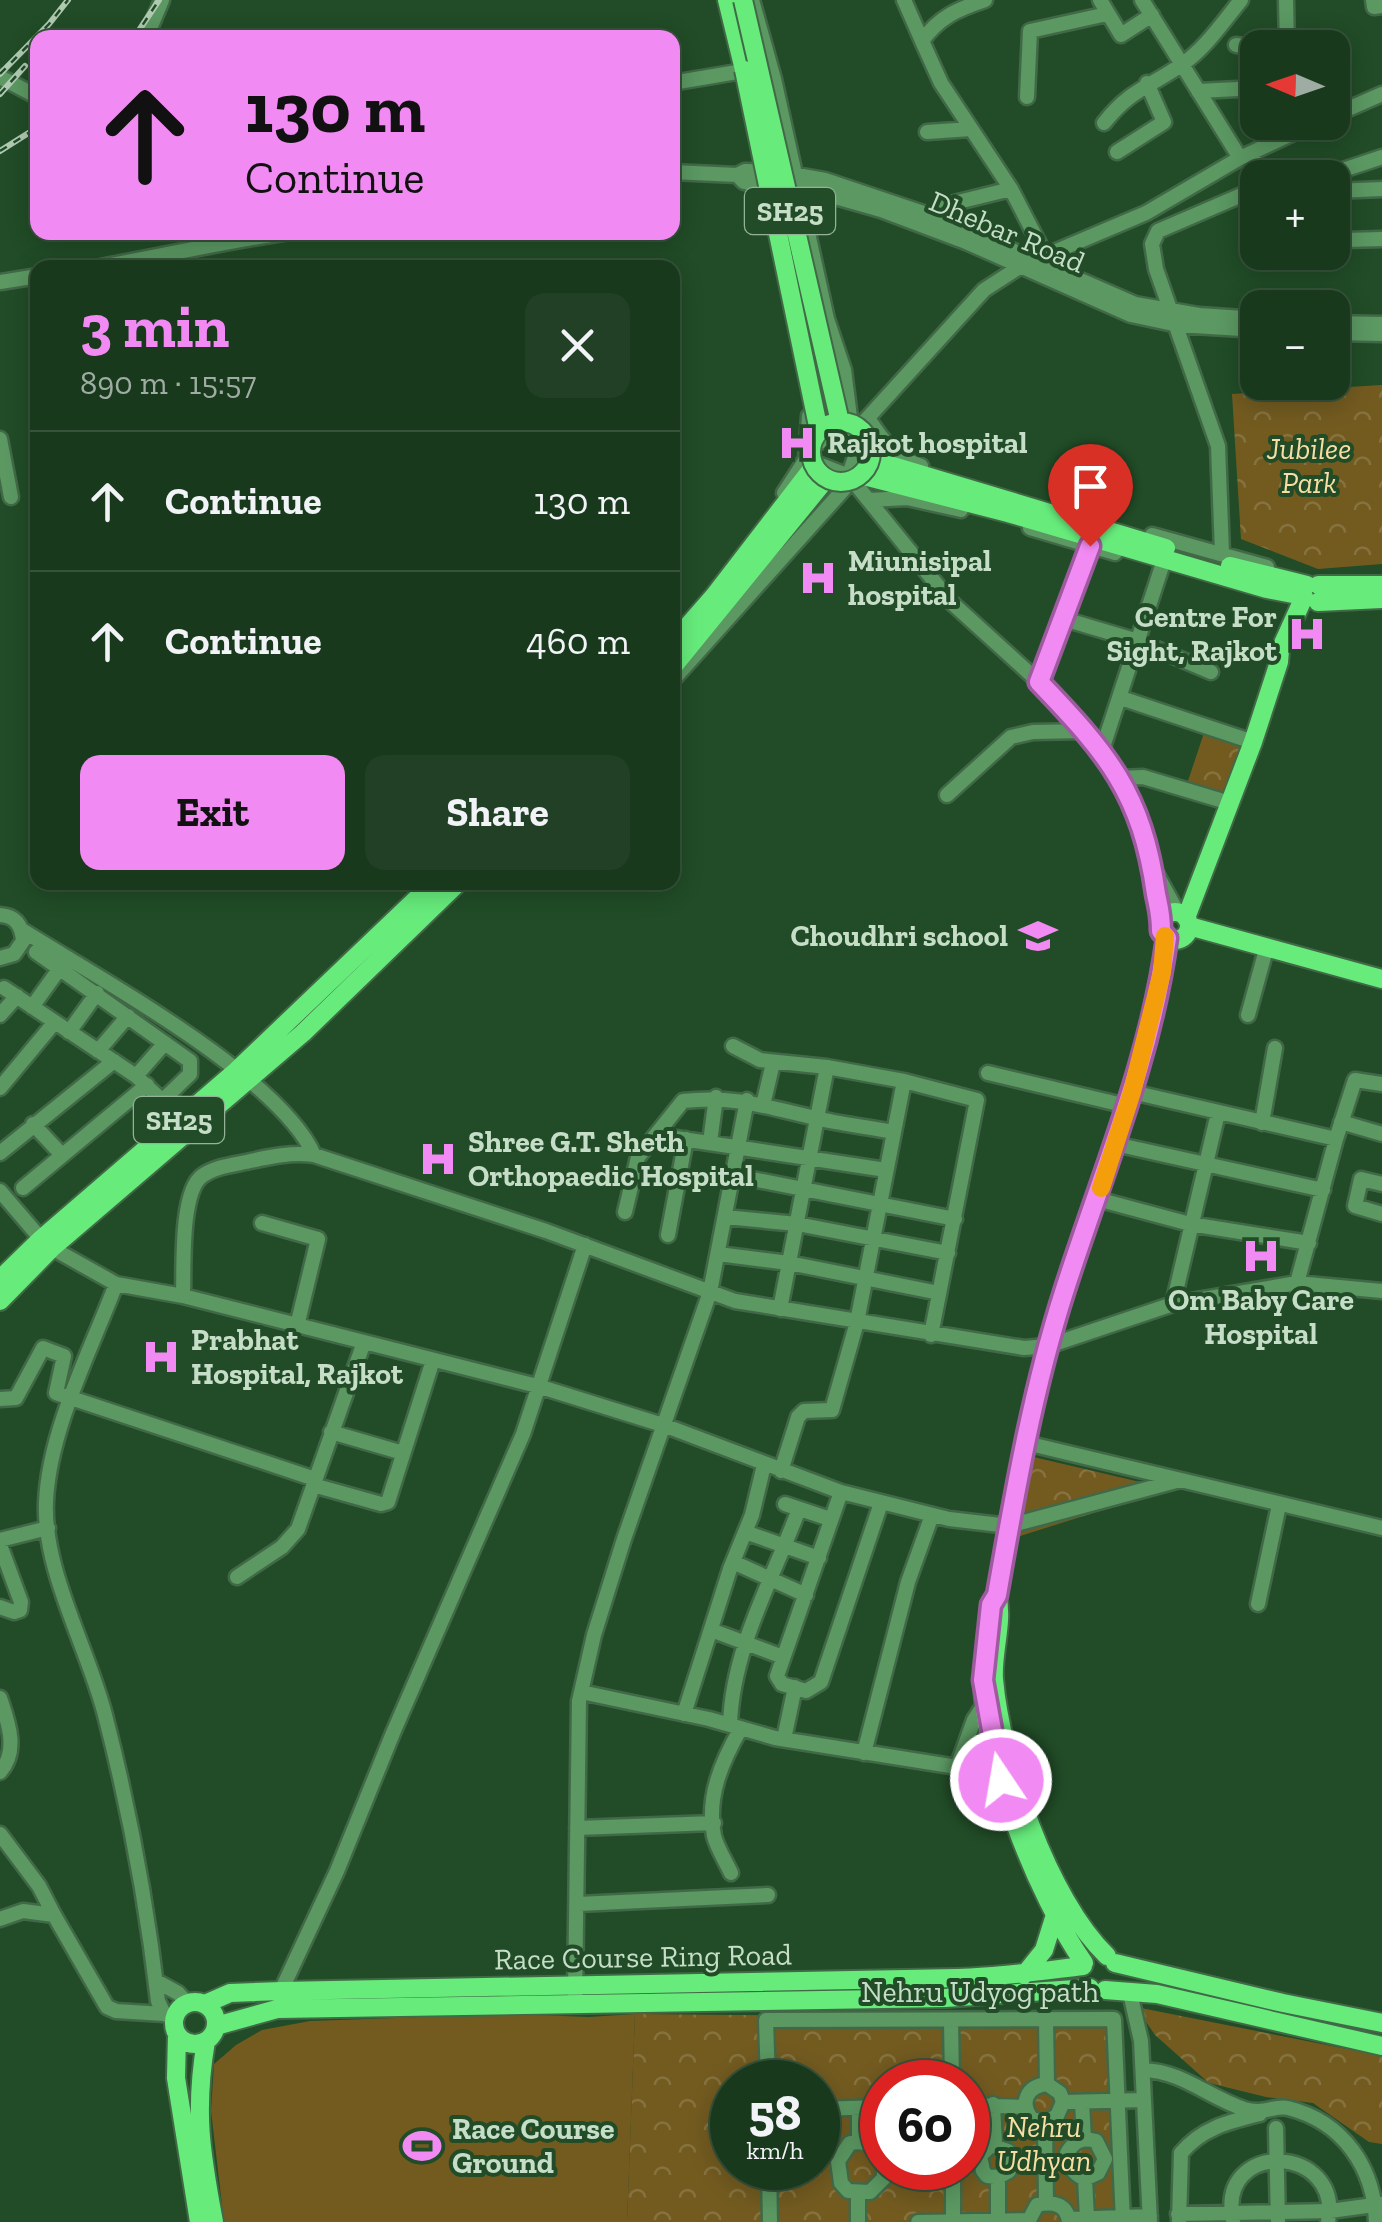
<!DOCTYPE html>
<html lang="en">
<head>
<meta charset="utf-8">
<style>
  :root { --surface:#19391d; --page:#224026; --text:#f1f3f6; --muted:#9faca4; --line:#37533b; --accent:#f28af3 }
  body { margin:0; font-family:"Zilla Slab",serif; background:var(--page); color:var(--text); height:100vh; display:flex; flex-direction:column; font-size:38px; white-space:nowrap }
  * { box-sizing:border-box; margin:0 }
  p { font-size:32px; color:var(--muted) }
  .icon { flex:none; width:55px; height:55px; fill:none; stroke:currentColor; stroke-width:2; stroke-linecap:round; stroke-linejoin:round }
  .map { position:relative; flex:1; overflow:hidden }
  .details { position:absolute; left:30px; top:260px; width:650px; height:630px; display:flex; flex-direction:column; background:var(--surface); border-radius:20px; box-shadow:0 5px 25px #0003,0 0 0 2px var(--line) }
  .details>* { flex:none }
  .banner { position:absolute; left:30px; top:30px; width:650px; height:210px; border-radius:20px; box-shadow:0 5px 25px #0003,0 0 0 2px var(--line); background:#f28af3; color:#111; overflow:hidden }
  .needle { width:65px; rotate:272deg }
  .fabs { position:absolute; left:1240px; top:30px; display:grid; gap:20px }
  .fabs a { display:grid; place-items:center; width:110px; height:110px; border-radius:20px; background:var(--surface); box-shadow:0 5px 25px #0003,0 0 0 2px var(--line); font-size:50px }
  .speed { position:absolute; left:710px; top:2060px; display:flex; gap:20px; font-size:50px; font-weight:700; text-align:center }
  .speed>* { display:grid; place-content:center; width:130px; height:130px; border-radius:50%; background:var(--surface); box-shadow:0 5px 25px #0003,0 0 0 2px var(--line); line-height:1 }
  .speed small { font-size:25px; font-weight:400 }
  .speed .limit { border:15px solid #d22; background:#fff; color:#111 }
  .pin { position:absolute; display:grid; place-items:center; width:85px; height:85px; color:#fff; margin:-102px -42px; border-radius:50% 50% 50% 0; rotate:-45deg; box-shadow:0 0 10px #0007 }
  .pin .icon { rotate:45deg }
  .me { position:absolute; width:110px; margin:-55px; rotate:348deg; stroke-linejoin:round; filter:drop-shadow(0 0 8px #0008) }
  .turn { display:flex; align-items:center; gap:35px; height:210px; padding:0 50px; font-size:45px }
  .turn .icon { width:130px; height:130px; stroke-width:2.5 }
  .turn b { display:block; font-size:70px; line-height:85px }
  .round { display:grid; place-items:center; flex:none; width:105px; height:105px; border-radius:20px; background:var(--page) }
  .headline { display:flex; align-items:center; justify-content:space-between; height:170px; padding:0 50px }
  h1 { font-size:60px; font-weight:800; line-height:75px; color:var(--accent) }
  .action { display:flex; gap:20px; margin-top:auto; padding:20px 50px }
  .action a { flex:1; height:115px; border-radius:20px; background:var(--accent); color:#111; font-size:40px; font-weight:800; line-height:115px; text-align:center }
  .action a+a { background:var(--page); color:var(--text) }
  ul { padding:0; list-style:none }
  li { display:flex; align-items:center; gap:30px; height:140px; padding:0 50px; border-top:2px solid var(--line) }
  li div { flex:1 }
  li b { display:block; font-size:38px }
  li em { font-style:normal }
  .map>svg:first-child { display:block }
</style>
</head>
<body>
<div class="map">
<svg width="1382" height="2222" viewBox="0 0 1382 2222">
  <defs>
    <pattern id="park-crowns" width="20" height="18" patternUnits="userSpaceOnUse" patternTransform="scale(2.5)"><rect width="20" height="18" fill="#735b20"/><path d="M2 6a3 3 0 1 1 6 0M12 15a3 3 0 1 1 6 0" fill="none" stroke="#85723f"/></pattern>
  </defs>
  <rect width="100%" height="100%" fill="#214c27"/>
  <path fill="url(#park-crowns)" fill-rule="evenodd" d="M1382 385V564L1318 569 1241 539 1232 394Z
    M1206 727 1253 742 1230 803 1186 787Z
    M1025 1455 1170 1489 1007 1540Z
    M1136 2007 1382 2056V2144L1369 2142 1313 2103 1266 2097 1209 2083 1155 2035Z
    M635 2014 1114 2019 1123 2222H627ZM732 2082H818V2168H732ZM882 2082H968V2168H882Z"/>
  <path fill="#735b20" d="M509 2014 589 2017 635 2014 627 2222H224L211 2111 214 2064 236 2045 262 2030 310 2021Z"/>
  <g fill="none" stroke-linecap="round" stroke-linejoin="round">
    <g stroke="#426947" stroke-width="19">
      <path id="minor" d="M904 0 922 41
        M985 0C958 9 939 17 922 41L941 83 1011 189 1045 255
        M1100 0 1121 35 1152 15
        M1142 0 1240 158
        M1286 0 1287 48
        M1373 0 1374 7 1382 6
        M146 38 162 0
        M1236 45 1263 48
        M0 77 38 97
        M672 83 737 72
        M1198 91 1258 88
        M1027 97 1030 31 1107 14
        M1332 116 1382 94
        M1104 123C1131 89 1148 88 1181 65 1205 49 1223 22 1241 0
        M927 132 971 129
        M1117 152 1164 122 1147 83
        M1252 154 1259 178
        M672 172 737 175 745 171 780 172 825 180 941 219 1135 304 1199 315 1258 319
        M737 175 744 182 807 189 881 210 966 242 1131 315 1178 325 1258 330
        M1310 178 1331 174 1382 157
        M1332 181 1341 233 1346 240 1382 239
        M1335 191 1382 189
        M928 214 954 203 1011 189
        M95 268C160 256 224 242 289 232
        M0 282 38 276
        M1332 323 1382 324
        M1332 333 1382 334
        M868 418C883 441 894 457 921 466
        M0 439 11 497
        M806 446 850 433 864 422 984 290 1021 266 1146 213 1240 158 1317 122
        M808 460 849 476 951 602 1039 682 1102 750 1131 798 1141 822 1163 918
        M784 493 806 459 809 416
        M869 500 907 498 961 510
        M1030 528 1115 553
        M1152 535 1267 567
        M1222 553 1218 446 1156 269 1152 244 1158 231 1258 188
        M1064 619 1138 641 1211 672
        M672 681 844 489 855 457 844 370 827 319 774 79 752 0
        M1039 682 1091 547
        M1121 698 1253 742
        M1102 750 1162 566
        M1121 778 1143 777 1230 803
        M947 795 1011 737 1033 732 1086 731
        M1157 875 1178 913
        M0 915C16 916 22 926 23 941L14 954 0 958
        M22 930C98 978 279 1076 314 1155
        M36 952 190 1061V1074L163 1100
        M4 988 136 1076 181 1118
        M32 1007 60 968
        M0 1015 17 996
        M1248 1015 1267 946
        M69 1032 97 993
        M733 1046 760 1060 827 1067
        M98 1051 128 1016
        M988 1073 1127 1106
        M136 1076 165 1043
        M0 1088 54 1023
        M1132 1092 1336 1139 1297 1283
        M763 1105 773 1063
        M1341 1122 1382 1134
        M1262 1123 1275 1048
        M33 1124 61 1154
        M656 1135 886 1170
        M1336 1139 1355 1080 1382 1084
        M710 1142 716 1097
        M1115 1144 1323 1190
        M0 1153 114 1061
        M732 1175 955 1219
        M1382 1184 1361 1179 1355 1206 1382 1214
        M23 1188 147 1085
        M0 1191 41 1239
        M1097 1199 1190 1224 1309 1243
        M625 1212 638 1157 683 1101C734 1095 767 1107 815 1118 841 1124 867 1127 893 1132
        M725 1217 797 1224 948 1253
        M262 1223 318 1239 297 1326
        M668 1235 686 1139
        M52 1248 116 1284 183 1296 541 1387 666 1426 841 1492 949 1519 1009 1526 1180 1480
        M718 1254 789 1263 939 1293
        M116 1284C91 1350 49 1430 46 1502 43 1571 88 1648 105 1715 129 1808 147 1905 158 2001L164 2014 174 2018
        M183 1296C184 1269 180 1192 202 1176 214 1167 231 1165 246 1162 269 1157 290 1152 314 1155L546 1231 735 1301 1024 1348 1048 1346 1173 1304 1297 1283 1382 1291
        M1173 1304 1218 1113
        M780 1309 827 1067 904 1081
        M0 1399 16 1398 43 1348 64 1356 56 1393 315 1479
        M331 1432 403 1453
        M1026 1443 1382 1528
        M781 1471 798 1417 804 1411 832 1410 857 1322 904 1081 977 1100 931 1335
        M313 1485 381 1504 388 1502 433 1360
        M841 1492 777 1676 782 1684 806 1691 821 1682 881 1503
        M785 1504 830 1519
        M745 1532 819 1558
        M0 1540 48 1528
        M0 1545 21 1602 20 1610 14 1612 0 1607
        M733 1562 806 1595
        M237 1577 282 1547 298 1529 364 1342
        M1258 1604 1279 1505
        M711 1630 783 1657
        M581 1692 709 1719 775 1738 957 1767 974 1720 985 1703
        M0 1698C8 1722 19 1751 0 1772
        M684 1714 730 1569 752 1515 764 1465
        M730 1725C732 1649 773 1579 799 1509
        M784 1739 795 1687
        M864 1753 908 1582 932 1515
        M957 1767 1001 1779 1009 1778
        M577 1828 714 1823
        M0 1834 39 1886 54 1915
        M731 1873C726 1862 717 1848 714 1836 706 1797 722 1761 741 1728
        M578 1904 768 1895
        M0 1919 23 1911 54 1915 107 2007 116 2011 164 2014
        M156 1981 178 1993 187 2003
        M281 1991 337 1871 393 1733 523 1434 585 1245
        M1130 1993 1141 2041 1150 2222
        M575 1995 579 1701 594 1635 624 1539 710 1292 747 1100
        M1046 2019 1047 2084
        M951 2020 952 2082
        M1143 2070C1182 2071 1208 2097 1244 2109 1264 2115 1274 2105 1288 2108 1344 2122 1374 2168 1376 2222
        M768 2082 766 2020 1114 2019 1123 2222
        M1063 2102 1144 2100
        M1082 2102 1084 2139
        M993 2104 995 2145
        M968 2105 1025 2107
        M859 2108V2141
        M818 2109 882 2107
        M1045 2122 1057 2116 1063 2102 1060 2093 1047 2084C1027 2086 1019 2103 1032 2119L1045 2122 1046 2202
        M1276 2128 1278 2222
        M882 2161C877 2145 865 2140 850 2143L838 2161 841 2183 848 2191 870 2192 884 2178V2168
        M769 2168 770 2222
        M953 2168V2222
        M1085 2179C1073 2174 1068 2166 1067 2153 1074 2141 1082 2137 1096 2141L1105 2159 1098 2173 1085 2179 1087 2218
        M858 2194V2222
        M1178 2214 1330 2211 1381 2204
        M1069 2219 1150 2216
        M998 2220V2177L987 2176 983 2171 980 2156 991 2145 1008 2151 1012 2160 1009 2171 998 2177
        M1233 2220C1216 2139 1343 2144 1328 2222
        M1179 2221 1181 2153C1202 2128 1228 2122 1260 2114
        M918 2222 1028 2220
        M1028 2222 1037 2205C1053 2201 1067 2204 1069 2222"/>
    </g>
    <g stroke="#426947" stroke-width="22">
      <path id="major" d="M727 0 744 70
        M870 459 1166 548
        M860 475 1008 513 1267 589 1303 596
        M1230 566 1307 585
        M1318 585H1382
        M1318 602 1382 599
        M672 644 714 596 814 466
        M672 668 826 479
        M1161 926a14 14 0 1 1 28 0a14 14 0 1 1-28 0Z
        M1186 918 1253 742 1279 662 1280 650 1304 597
        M1189 926 1382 979
        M0 1279 41 1239 236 1071 434 882
        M0 1301 52 1248 303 1033 459 882
        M983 1674C981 1755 1037 1896 1084 1963
        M1107 1956C1048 1899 1001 1760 994 1679 992 1652 1004 1621 997 1595 1015 1492 1033 1389 1065 1289 1102 1174 1152 1059 1167 938
        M1115 1963 1283 2003 1382 2023
        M1024 1975 1044 1950 1055 1915
        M1105 1990 1157 1994 1382 2046
        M174 2023a21 21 0 1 1 42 0a21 21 0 1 1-42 0Z
        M205 2004 230 1993 281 1991 958 1978C1001 1977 1041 1971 1083 1966
        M216 2026 277 2009 945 1998 1090 1988
        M177 2034 176 2078 199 2222
        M206 2041C194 2111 201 2153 214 2222"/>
    </g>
    <use href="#minor" stroke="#5b9862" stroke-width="14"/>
    <use href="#major" stroke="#67ec7c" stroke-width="18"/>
    <g stroke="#b0cab2" stroke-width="6">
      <path id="rail" d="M134 38 159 0
        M0 74 49 24 68 0
        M0 94 25 66
        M0 151 38 127"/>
    </g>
    <use href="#rail" stroke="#214c27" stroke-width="2.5" stroke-dasharray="8" stroke-linecap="butt"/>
    <g stroke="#426947" stroke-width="22" stroke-linecap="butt">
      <path id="major-bridge" d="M743 0 840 422
        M744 70 819 431
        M811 452a30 30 0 1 1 60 0a30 30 0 1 1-60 0Z"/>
    </g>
    <use href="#major-bridge" stroke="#67ec7c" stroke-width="18"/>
  </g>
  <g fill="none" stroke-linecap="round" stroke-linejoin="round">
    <g stroke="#9d5a9e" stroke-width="25">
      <path id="route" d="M1001 1780 983 1680 991 1605 997 1595C1015 1492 1033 1388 1065 1289 1102 1174 1151 1059 1167 938L1161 931C1161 914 1159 909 1156 894 1142 793 1107 753 1039 682L1090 546"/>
    </g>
    <use href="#route" stroke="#f28af3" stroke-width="18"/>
    <path stroke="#f59e0b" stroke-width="18" d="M1101 1188 1132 1092 1162 972 1165 936"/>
  </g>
  <defs>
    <g id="hospital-bare" transform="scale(3)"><path d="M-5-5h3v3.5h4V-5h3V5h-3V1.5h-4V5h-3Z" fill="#f28af3" stroke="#214c27" stroke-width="2.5" paint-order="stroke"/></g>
    <g id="school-bare" transform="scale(3)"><path d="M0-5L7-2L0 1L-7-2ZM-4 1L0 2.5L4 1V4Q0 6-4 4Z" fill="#f28af3" stroke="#214c27" stroke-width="2.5" paint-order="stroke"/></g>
    <g id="stadium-bare" transform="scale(3)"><path d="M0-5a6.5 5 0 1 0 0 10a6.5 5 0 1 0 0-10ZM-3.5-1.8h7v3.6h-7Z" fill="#f28af3" stroke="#214c27" stroke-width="2.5" paint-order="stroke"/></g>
  </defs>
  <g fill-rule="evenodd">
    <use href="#hospital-bare" x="797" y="443"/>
    <use href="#hospital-bare" x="818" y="578"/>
    <use href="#hospital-bare" x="1307" y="634"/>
    <use href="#school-bare" x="1038" y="936"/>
    <use href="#hospital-bare" x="438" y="1159"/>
    <use href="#hospital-bare" x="1261" y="1256"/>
    <use href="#hospital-bare" x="161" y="1357"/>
    <use href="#stadium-bare" x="422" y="2146"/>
  </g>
  <g text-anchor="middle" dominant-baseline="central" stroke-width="8" stroke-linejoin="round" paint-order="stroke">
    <g fill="#214c27" stroke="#94b297" stroke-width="2.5">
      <rect x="745" y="188" width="90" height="46" rx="8"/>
      <rect x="134" y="1097" width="90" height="46" rx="8"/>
    </g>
    <g font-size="28" font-weight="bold" fill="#c6dec7">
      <text x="790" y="211">SH25</text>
      <text x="179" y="1120">SH25</text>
    </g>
    <g font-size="30" fill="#c6dec7" stroke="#214c27">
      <text transform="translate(1007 232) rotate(23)">Dhebar Road</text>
      <text transform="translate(643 1957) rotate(-1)">Race Course Ring Road</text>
      <text x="980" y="1992">Nehru Udyog path</text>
    </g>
    <g font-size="30" font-weight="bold" fill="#c6dec7" stroke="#214c27" text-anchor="start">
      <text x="827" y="443">Rajkot hospital</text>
      <text x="848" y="561">Miunisipal<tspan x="848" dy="34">hospital</tspan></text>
      <text x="1277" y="617" text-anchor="end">Centre For<tspan x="1277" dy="34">Sight, Rajkot</tspan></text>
      <text x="1008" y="936" text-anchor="end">Choudhri school</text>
      <text x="468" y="1142">Shree G.T. Sheth<tspan x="468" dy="34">Orthopaedic Hospital</tspan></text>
      <text x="1261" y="1300" text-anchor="middle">Om Baby Care<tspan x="1261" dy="34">Hospital</tspan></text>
      <text x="191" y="1340">Prabhat<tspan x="191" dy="34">Hospital, Rajkot</tspan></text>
      <text x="452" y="2129">Race Course<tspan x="452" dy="34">Ground</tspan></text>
    </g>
    <g font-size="30" font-style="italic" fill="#f7dea4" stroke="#214c27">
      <text x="1309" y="449">Jubilee<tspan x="1309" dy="34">Park</tspan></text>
      <text x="1044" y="2127">Nehru<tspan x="1044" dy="34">Udhyan</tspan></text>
    </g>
  </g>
</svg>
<div class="fabs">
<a><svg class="needle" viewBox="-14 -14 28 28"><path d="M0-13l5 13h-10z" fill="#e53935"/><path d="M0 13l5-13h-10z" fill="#9faca4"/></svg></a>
<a>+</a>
<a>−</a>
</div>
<div class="speed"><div>58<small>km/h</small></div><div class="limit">60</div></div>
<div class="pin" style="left:1090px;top:546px;background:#d93025"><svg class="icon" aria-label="arrive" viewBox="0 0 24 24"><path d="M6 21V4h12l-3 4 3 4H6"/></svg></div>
<svg class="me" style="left:1001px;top:1780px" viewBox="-20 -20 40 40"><circle r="17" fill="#f28af3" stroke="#fff" stroke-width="3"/><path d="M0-11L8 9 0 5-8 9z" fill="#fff"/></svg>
<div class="banner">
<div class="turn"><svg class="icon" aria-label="ahead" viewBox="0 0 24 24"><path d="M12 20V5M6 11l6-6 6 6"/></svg><div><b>130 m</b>Continue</div></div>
</div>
<section class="details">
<div class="headline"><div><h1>3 min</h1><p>890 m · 15:57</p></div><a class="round"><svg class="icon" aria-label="close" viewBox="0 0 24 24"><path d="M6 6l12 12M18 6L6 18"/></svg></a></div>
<ul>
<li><svg class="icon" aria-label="ahead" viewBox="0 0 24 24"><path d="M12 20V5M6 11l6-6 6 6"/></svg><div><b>Continue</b></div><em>130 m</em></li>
<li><svg class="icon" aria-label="ahead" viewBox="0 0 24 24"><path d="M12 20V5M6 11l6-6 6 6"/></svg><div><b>Continue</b></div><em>460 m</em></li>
</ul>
<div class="action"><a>Exit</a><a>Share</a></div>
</section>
</div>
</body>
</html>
